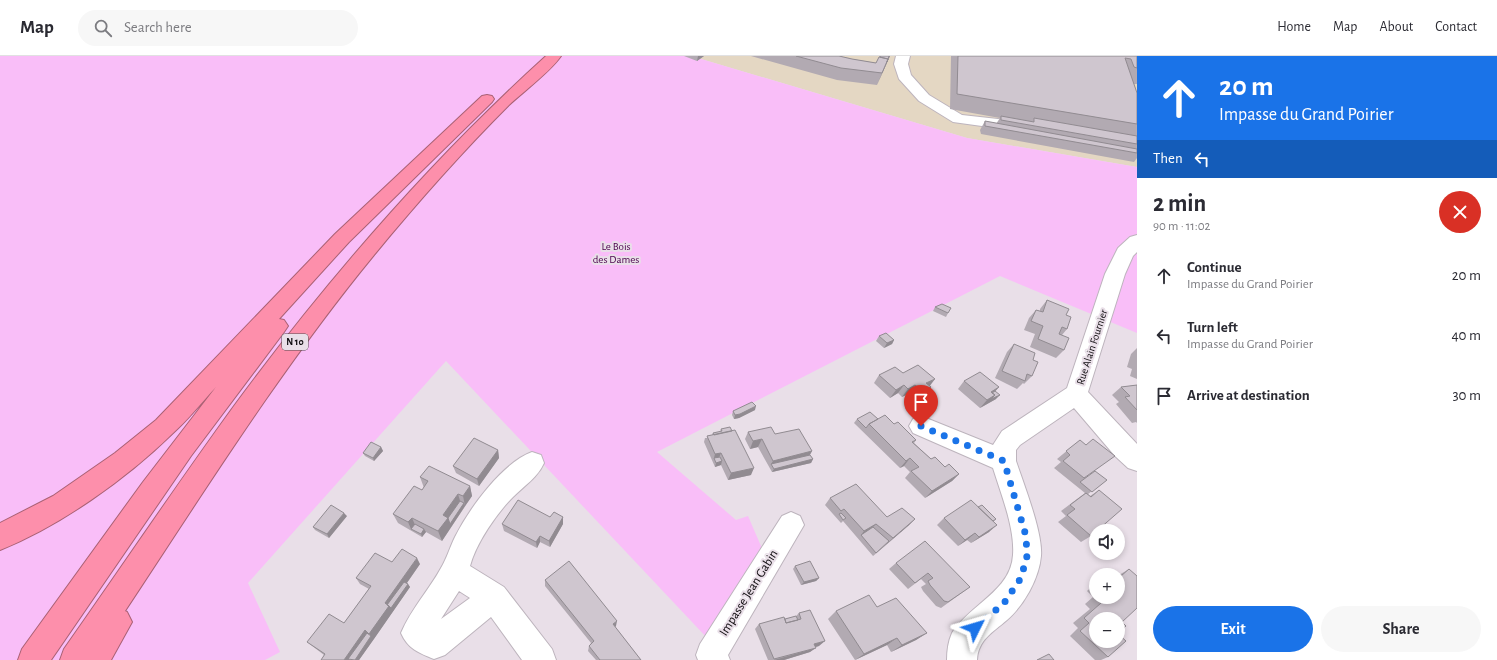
<!DOCTYPE html>
<html lang="en">
<head>
<meta charset="utf-8">
<style>
  :root { --surface:#fff; --page:#f7f7f7; --text:#2b2b33; --muted:#7c7c81; --line:#e1e1e2; --accent:#1a73e8 }
  body { margin:0; font-family:"Alegreya Sans",sans-serif; background:var(--page); color:var(--text); height:100vh; display:flex; flex-direction:column; font-size:15px; white-space:nowrap }
  * { box-sizing:border-box; margin:0 }
  p { font-size:13px; color:var(--muted) }
  .icon { flex:none; width:22px; height:22px; fill:none; stroke:currentColor; stroke-width:2; stroke-linecap:round; stroke-linejoin:round }
  .map { position:relative; flex:1; overflow:hidden }
  .details { display:flex; flex-direction:column; background:var(--surface); width:360px }
  .details>* { flex:none }
  .guide { background:#1a73e8; color:#fff; overflow:hidden }
  .controls { position:absolute; left:1089px; top:468px; display:grid; gap:8px }
  .controls a { display:grid; place-items:center; width:36px; height:36px; border-radius:50%; background:var(--surface); box-shadow:0 2px 6px #0003; font-size:20px }
  .pin { position:absolute; display:grid; place-items:center; width:34px; height:34px; color:#fff; margin:-41px -17px; border-radius:50% 50% 50% 0; rotate:-45deg; box-shadow:0 0 4px #0007 }
  .pin .icon { rotate:45deg }
  .me { position:absolute; width:44px; margin:-22px; rotate:50deg; stroke-linejoin:round; filter:drop-shadow(0 0 3px #0008) }
  .turn { display:flex; align-items:center; gap:14px; height:84px; padding:0 16px; font-size:18px }
  .turn .icon { width:52px; height:52px; stroke-width:2.5 }
  .turn b { display:block; font-size:28px; line-height:34px }
  .then { display:flex; align-items:center; height:38px; padding:0 16px; background:#0003; gap:8px; font-size:15px }
  .round { display:grid; place-items:center; flex:none; width:42px; height:42px; border-radius:21px; background:var(--page) }
  .overview { display:flex; align-items:center; justify-content:space-between; height:68px; padding:0 16px }
  h1 { font-size:24px; font-weight:700; line-height:30px }
  .action { display:flex; gap:8px; margin-top:auto; padding:8px 16px }
  .action a { flex:1; height:46px; border-radius:24px; background:var(--accent); color:#fff; font-size:16px; font-weight:700; line-height:46px; text-align:center }
  .action a+a { background:var(--page); color:var(--text) }
  ul { padding:0; list-style:none }
  li { display:flex; align-items:center; gap:12px; height:60px; padding:0 16px }
  li div { flex:1 }
  li b { display:block; font-size:15px }
  li em { font-style:normal }
  header { display:flex; align-items:center; gap:24px; box-sizing:border-box; height:56px; padding:0 20px; background:var(--surface); border-bottom:1px solid var(--line) }
  header strong { font-size:19px }
  nav { display:flex; gap:22px; margin-inline-start:auto; font-size:14px }
  .search { width:280px; height:36px; background:var(--page); display:flex; align-items:center; gap:10px; box-sizing:border-box; padding:0 14px; border-radius:22px; color:var(--muted); font-size:15px }
  main { display:flex; flex:1; min-height:0 }
  .map>svg:first-child { display:block }
</style>
</head>
<body>
<header>
<strong>Map</strong>
<div class="search"><svg class="icon" aria-label="search" viewBox="0 0 24 24"><circle cx="10" cy="10" r="6"/><path d="M15 15l6 6"/></svg>Search here</div>
<nav><a>Home</a><a>Map</a><a>About</a><a>Contact</a></nav>
</header>
<main>
<div class="map">
<svg width="1137" height="604" viewBox="0 0 1137 604">
  <rect width="100%" height="100%" fill="#e9dfe8"/>
  <path fill="#e4d7c3" d="M691 0H1137V111L967 82Z"/>
  <path fill="#f9bef8" d="M0 0H691L967 82 1137 111V277L1000 220 657 396 736 464 748 460 764 497 709 584 446 305 248 527 280 596 265 604H0Z"/>
  <g fill="none" stroke-linecap="round" stroke-linejoin="round">
    <g stroke="#bdb4bd" stroke-width="2">
      <path id="minor" d="M896 0H910L908 8 911 19 929 39 962 59 1025 66 1030 68 1033 71 1030 74 1025 76 953 66 919 45 899 23 894 8Z
        M1137 179V196L1133 200 1125 218 1088 336 1137 388V415L1128 412 1115 400 1074 352 1020 389 1016 394V405C1024 429 1043 477 1041 500 1039 523 1024 549 1007 564 992 577 978 584 977 604H947C947 595 948 586 952 577 969 549 1011 535 1013 499 1015 472 1001 438 993 412L913 377 909 370 913 363 921 360 993 389 1002 375 1067 332 1105 218 1118 192 1130 181Z
        M532 396 541 399 544 407C538 421 524 430 513 441 497 457 476 487 470 510L504 531 552 593 556 604H522L491 561 445 599 434 603C419 597 408 593 401 577 411 553 429 534 441 512 447 502 450 491 455 481 469 453 502 407 532 396ZM459 535 470 542 441 563Z
        M791 456 800 460 804 469 728 599 730 604H698L696 599 700 588 782 460Z"/>
    </g>
    <g stroke="#a96174" stroke-width="2">
      <path id="highway" d="M546 0H561C550 16 524 35 509 49 462 96 416 148 374 199 282 311 205 434 125 555L127 556 132 566 111 604H60L64 593C121 512 176 430 234 350 327 224 430 105 546 0Z
        M487 39 492 40 494 43 492 46 349 186 279 263 284 264 288 270 284 276 191 400 51 604H18L22 593 143 426 216 331C201 347 188 364 172 378 126 423 60 470 0 494V467L53 440 115 397 156 364 335 178 482 40Z"/>
    </g>
    <use href="#minor" fill="#fff" fill-rule="evenodd"/>
    <use href="#highway" fill="#fd8fab" fill-rule="evenodd"/>
  </g>
  <path fill="#b2aab2" d="M684 0H704L697 5Z
    M751 0H839L852 3 876 7 880 0H890L877 29 837 24Z
    M951 0H1137V28H1134L1137 37V102L1134 106 981 78 980 74 985 65 996 68 1000 62 950 53Z
    M1047 244 1066 259 1067 273 1062 279 1064 294 1056 302 1030 291 1035 278 1024 274 1029 262 1036 254 1040 255V253Z
    M935 251 948 257 946 261 933 255Z
    M879 280 894 284 892 288 884 292 876 285Z
    M1014 288 1032 320 1024 328 1023 327 1017 333 995 322 1007 296Z
    M1137 292V323L1130 320 1132 313 1127 311 1131 298Z
    M903 317 929 330 925 339 917 343 910 337 902 341 898 337 890 342 874 327 879 319Z
    M964 325 999 331 995 335 996 343 980 352 958 333Z
    M1137 329V367L1136 366 1132 367 1116 348 1119 346 1112 339 1121 331Z
    M755 354 739 362 734 363 732 359 733 355Z
    M857 363H878L894 368 916 384 914 387 931 403 959 418 952 425 925 442 905 422 910 416 904 410 900 412 854 367Z
    M721 373 751 419 728 424 721 409 715 411 704 386 705 382H707V380L712 379 713 377 720 376Z
    M748 376 775 378 812 395 810 399 813 403 811 407 772 416 758 391 750 393 745 383Z
    M1080 384 1086 421 1107 424 1088 438 1090 440 1099 434 1091 480 1081 486 1058 466 1066 460 1061 455 1085 437 1054 412 1061 406 1057 403Z
    M381 391 383 395 374 405 365 400 363 397Z
    M498 394 499 402 479 430 456 417 453 410Z
    M420 421 470 430 472 440 442 485 426 476 422 481 398 467 393 458 422 434 424 432Z
    M830 442 887 461 915 463 908 470 873 500 843 465 841 467 825 449Z
    M978 451 996 463 993 466 989 476 971 487 967 484 958 490 937 469 944 462Z
    M347 460 329 482 315 474 313 471Z
    M550 461H563V468L550 491 540 486 537 492 504 475 502 468Z
    M392 506 420 508 407 527 410 531 359 604H321L324 599 307 586 344 567 369 533 360 528 356 522Z
    M896 507 970 531 941 552 936 550 923 535 921 531 926 528 921 523 908 533 889 513Z
    M795 510 819 522 816 525 801 529 793 513Z
    M1129 513 1122 566 1118 577 1108 601 1101 604H1095L1070 580 1078 572 1073 567 1090 553 1085 548 1093 541 1087 535 1096 527V541H1118V519H1107L1115 515 1119 519Z
    M545 524 616 570 615 571 641 604H596L588 595 589 590 591 587 545 530Z
    M877 551 927 577 916 584 891 596 887 589 855 604 828 563 836 555Z
    M799 557 819 590 815 591 810 596 784 604H768L755 573 759 568 785 563 796 560Z"/>
  <path fill="#918b91" d="M698 0H704L697 5Z
    M889 0H890L877 29 882 17Z
    M894 284 892 288 884 292 887 287Z
    M935 323 929 331 926 327Z
    M904 329 898 337 890 342 896 334Z
    M915 329 910 337 902 341 908 333Z
    M931 331 925 339 917 343 923 335Z
    M999 331 992 339 991 336Z
    M995 339H1000L996 343 980 352 987 344Z
    M756 350 755 354 739 362 734 363 735 359Z
    M762 383 758 391 750 393 753 385Z
    M381 391 383 395 374 405 373 402Z
    M498 394 499 402 479 430 477 423Z
    M812 395 808 402 771 408 773 405Z
    M721 397 718 404 714 402 715 398Z
    M910 402 904 410 900 412 906 405Z
    M813 403 811 407 772 416 774 413Z
    M722 405 721 409 715 411 716 407Z
    M754 412 751 419 728 424 731 417Z
    M959 418 952 425 925 442 932 435Z
    M470 430 472 440 465 450 463 440Z
    M458 438 461 448 464 447 465 450 442 485 438 475 443 459Z
    M344 457 347 460 329 482 327 478Z
    M563 461V468L550 491 549 485Z
    M412 462 416 471 411 473 408 466Z
    M915 463 908 470 873 500 893 482Z
    M876 468 870 474 861 479 864 475Z
    M997 469 989 476 971 487 979 481Z
    M424 473 426 476 422 481 421 478Z
    M975 477 967 484 958 490 965 484Z
    M540 480V486L537 492 536 486Z
    M417 502 420 508 390 551 408 528 410 531 374 583 369 578 385 547Z
    M819 522 816 525 801 529 804 526Z
    M617 565 616 570 612 574 613 568Z
    M365 574 369 579 349 604H344Z
    M927 577 916 584 891 596 902 589Z
    M371 580 374 583 359 604H355Z
    M897 582 887 589 855 604 864 598Z
    M825 585 819 590 809 593 814 588Z
    M816 592 810 596 784 604H774Z"/>
  <path fill="#cfc6cf" stroke="#918b91" d="M796 0H839L852 3 876 7 879 1 888 3 882 17 841 12Z
    M880 0H889L887 6 888 3 880 1Z
    M958 0H1137V12L1134 11 1131 3 1125 2 1137 37V68L957 38Z
    M1001 60 1034 66V62L1137 80V88L1001 64Z
    M985 65 1137 93V97L985 70Z
    M1047 244 1069 253 1066 259 1071 261 1067 273 1062 271 1059 278 1069 282 1064 294 1038 283 1043 270 1031 265 1036 254 1043 256Z
    M942 248 951 252 948 257 935 251Z
    M886 277 894 284 887 287 879 280Z
    M1014 288 1035 297 1033 304 1038 306 1032 320 1027 318 1025 325 1002 315Z
    M918 309 935 323 926 327 931 331 923 335 915 329 908 333 904 329 896 334 879 319 895 311 903 317Z
    M980 316 999 331 991 336 995 339 987 344 964 325Z
    M1137 329V354L1125 341 1130 340 1121 331Z
    M995 335 1000 339 991 343 995 339 992 337Z
    M752 346 756 350 740 358 735 359 733 355Z
    M870 356 878 363 869 368 866 372 857 363Z
    M885 359 894 368 898 366 916 384 912 386 931 403 935 401 945 411 949 408 959 418 932 435 911 415 919 411 910 402 906 405 869 368Z
    M730 371 732 375 714 379 713 377 722 375 721 373Z
    M771 371 775 378 799 373 812 395 773 405 762 383 753 385 748 376Z
    M735 374 754 412 731 417 721 397 715 398 707 380Z
    M474 382 498 394 477 423 453 410Z
    M1093 383 1115 400 1084 422 1063 405 1070 399 1066 395 1080 384 1086 389Z
    M371 386 381 391 373 402 363 397Z
    M810 399 813 403 774 413 771 408Z
    M720 401 722 405 716 407 714 402Z
    M429 410 470 430 463 440 458 438 443 459 448 462 438 475 412 462 408 466 393 458 414 430 422 434 428 425 420 421Z
    M1095 415 1107 424 1092 436 1080 426Z
    M856 428 887 461 902 452 915 463 893 482 876 468 864 475 844 453 841 455 830 442Z
    M1099 434 1122 453 1091 480 1067 459 1075 453 1070 449 1086 437 1091 441Z
    M518 444 550 461 554 456 563 461 549 485 540 480 536 486 502 468Z
    M971 444 997 469 979 481 975 477 965 484 944 462Z
    M460 445 464 447 450 468 448 462Z
    M331 449 344 457 327 478 313 471Z
    M982 449 996 463 993 465 978 451Z
    M841 457 846 462 843 464 839 458Z
    M415 468 424 473 421 478 411 473Z
    M873 471 889 485 876 497 861 479Z
    M925 485 970 531 948 546 944 545 930 529 928 525 933 522 928 517 915 527 896 507Z
    M402 493 417 502 385 547 389 550 369 578 365 574 344 604H321L325 598 307 586 329 558 344 567 371 530 356 522 375 497 392 506Z
    M569 505 617 565 613 568 641 604H600L589 590 594 585 545 524Z
    M810 505 819 522 804 526 795 510Z
    M1129 513 1137 520V552L1122 566 1126 570 1118 577V563H1096V585H1118V578L1126 585 1108 601 1080 575 1089 567 1084 562 1101 547 1095 542 1097 541H1118V519H1110L1115 515 1121 520Z
    M404 526 408 528 391 552 389 550 387 549Z
    M869 539 877 551 896 542 927 577 902 589 897 582 864 598 836 555Z
    M810 554 825 585 814 588 816 592 774 603 759 568 784 561 786 567 801 563 799 557Z
    M796 560 798 564 786 567 785 563Z
    M367 577 371 580 355 604 348 603Z
    M1049 598 1054 604H1037Z"/>
  <g fill="none" stroke-linecap="round" stroke-linejoin="round">
    <path stroke="#1a73e8" stroke-width="7" stroke-dasharray="0 12.6" d="M921 370 1004 405 1026 480 1027 500 1021 522 1004 547 975 572"/>
  </g>
  <g text-anchor="middle" dominant-baseline="central" stroke-width="4" stroke-linejoin="round" paint-order="stroke">
    <rect fill="#e9dfe8" stroke="#504b4f" stroke-width="1" x="282" y="278" width="26" height="16" rx="3"/>
    <g font-size="10" font-weight="bold" fill="#0e0b0e">
      <text x="295" y="286">N 10</text>
    </g>
    <g font-size="11" fill="#4b034d" stroke="#e9dfe8">
      <text x="616" y="190">Le Bois<tspan x="616" dy="13">des Dames</tspan></text>
    </g>
    <g font-size="11" fill="#0e0b0e" stroke="#e9dfe8">
      <text transform="translate(1092 291) rotate(-72)">Rue Alain Fournier</text>
    </g>
    <g font-size="13" fill="#0e0b0e" stroke="#e9dfe8">
      <text transform="translate(749 537) rotate(-58)">Impasse Jean Gabin</text>
    </g>
  </g>
</svg>
<div class="controls">
<a><svg class="icon" aria-label="sound" viewBox="0 0 24 24"><path d="M4 9h4l5-4v14l-5-4H4zM17 9q2 3 0 6"/></svg></a>
<a>+</a>
<a>−</a>
</div>
<div class="pin" style="left:921px;top:370px;background:#d93025"><svg class="icon" aria-label="arrive" viewBox="0 0 24 24"><path d="M6 21V4h12l-3 4 3 4H6"/></svg></div>
<svg class="me" style="left:975px;top:572px" viewBox="-20 -20 40 40"><path d="M0-17L14 15 0 8-14 15z" fill="#1a73e8" stroke="#fff" stroke-width="4"/></svg>
</div>
<section class="details">
<div class="guide">
<div class="turn"><svg class="icon" aria-label="ahead" viewBox="0 0 24 24"><path d="M12 20V5M6 11l6-6 6 6"/></svg><div><b>20 m</b>Impasse du Grand Poirier</div></div>
<div class="then">Then<svg class="icon" aria-label="left" viewBox="0 0 24 24"><path d="M17 20v-9H6M10 6l-5 5 5 5"/></svg></div>
</div>
<div class="overview"><div><h1>2 min</h1><p>90 m · 11:02</p></div><a class="round" style="background:#d93025;color:#fff"><svg class="icon" aria-label="close" viewBox="0 0 24 24"><path d="M6 6l12 12M18 6L6 18"/></svg></a></div>
<ul>
<li><svg class="icon" aria-label="ahead" viewBox="0 0 24 24"><path d="M12 20V5M6 11l6-6 6 6"/></svg><div><b>Continue</b><p>Impasse du Grand Poirier</p></div><em>20 m</em></li>
<li><svg class="icon" aria-label="left" viewBox="0 0 24 24"><path d="M17 20v-9H6M10 6l-5 5 5 5"/></svg><div><b>Turn left</b><p>Impasse du Grand Poirier</p></div><em>40 m</em></li>
<li><svg class="icon" aria-label="arrive" viewBox="0 0 24 24"><path d="M6 21V4h12l-3 4 3 4H6"/></svg><div><b>Arrive at destination</b></div><em>30 m</em></li>
</ul>
<div class="action"><a>Exit</a><a>Share</a></div>
</section>
</main>
</body>
</html>
